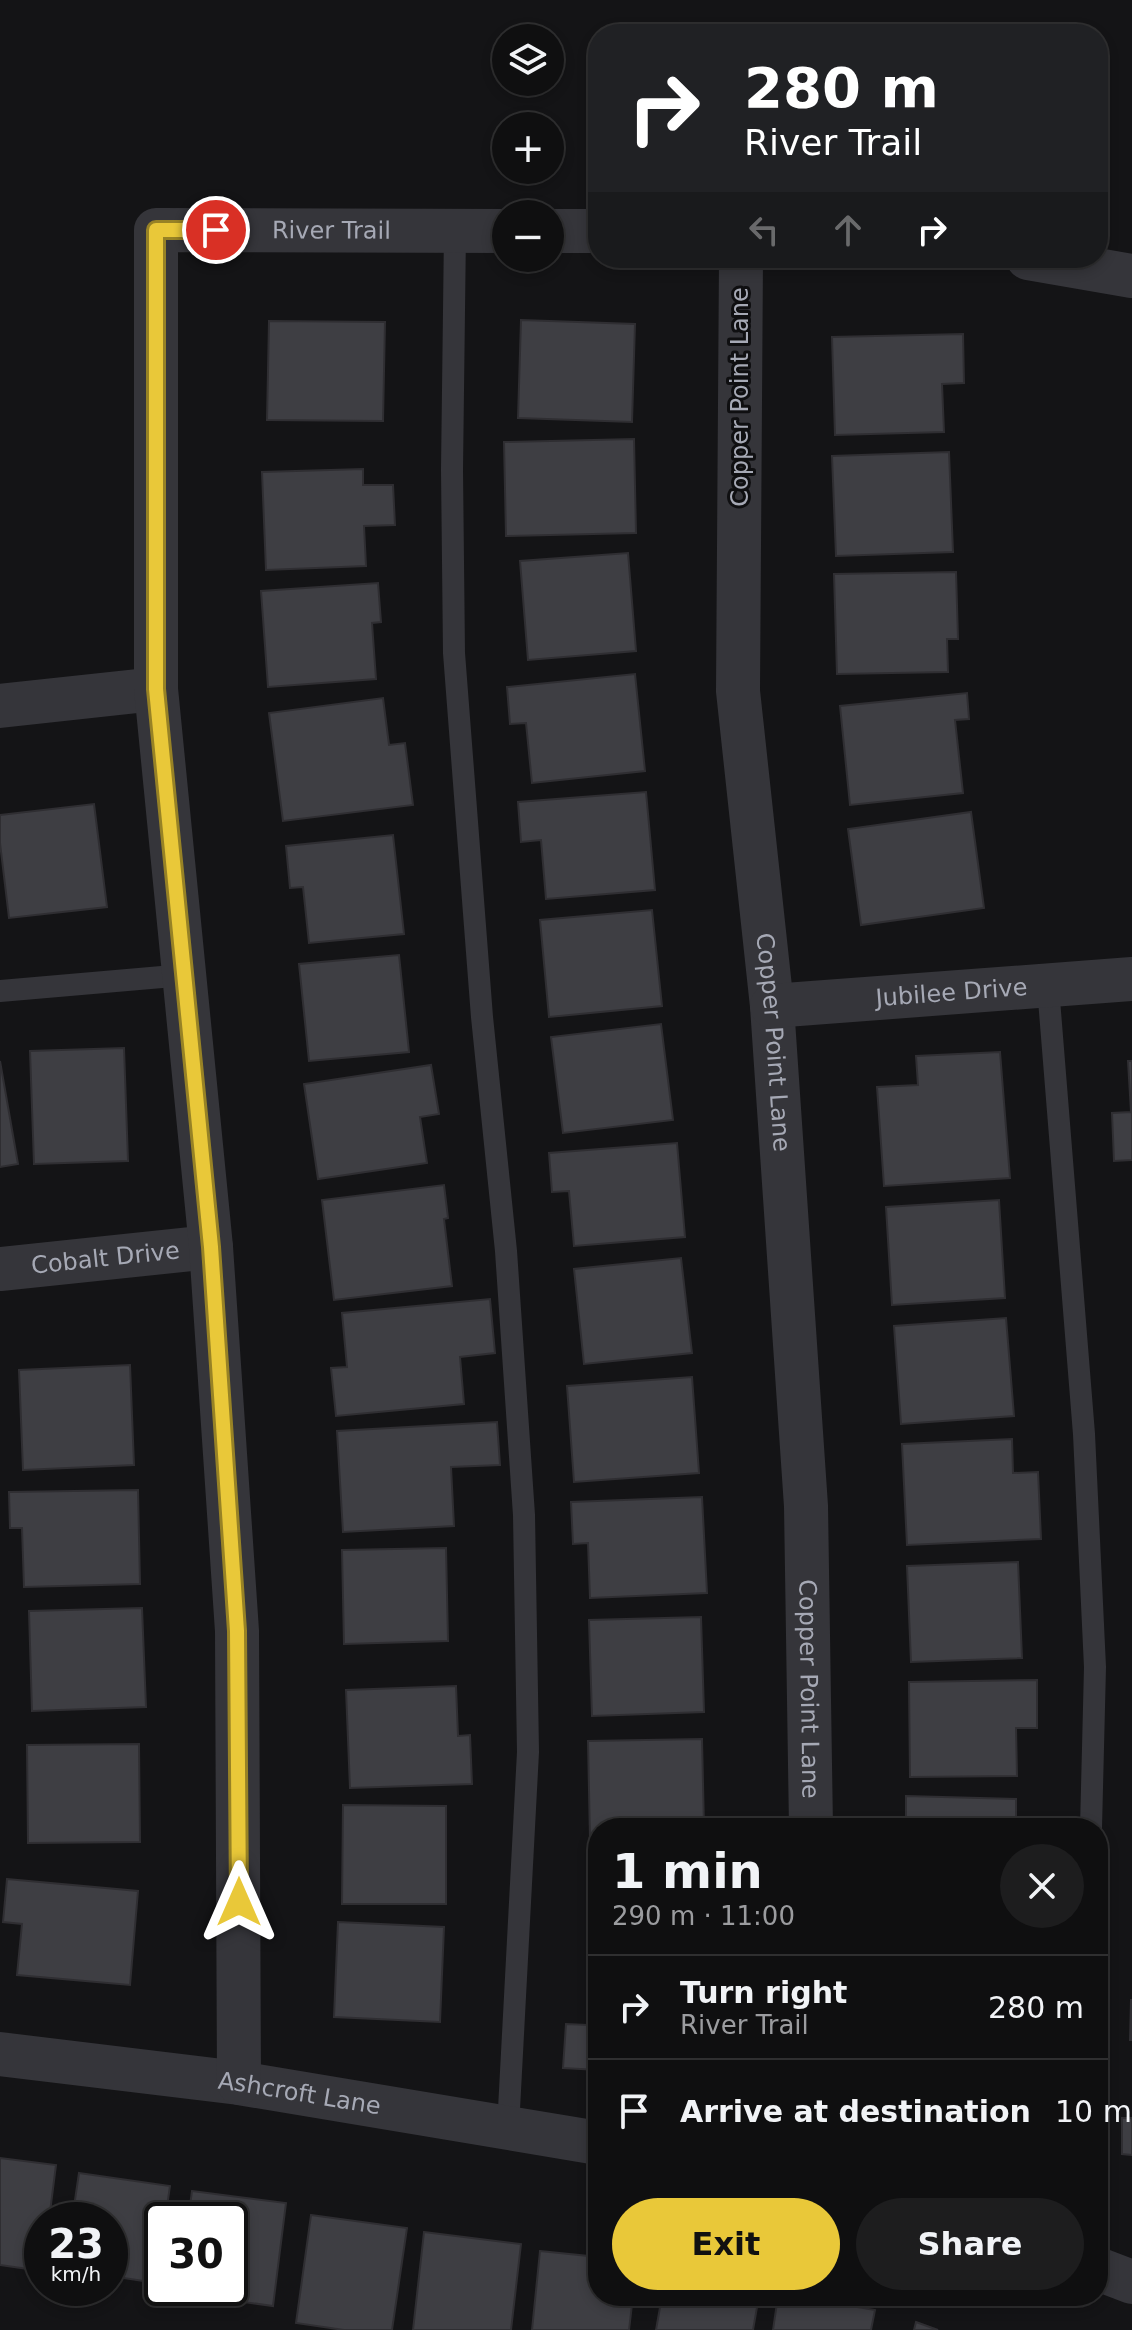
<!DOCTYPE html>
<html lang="en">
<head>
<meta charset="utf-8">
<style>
  :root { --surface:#0f0f10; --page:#1d1d1e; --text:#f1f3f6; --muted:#9b9c9f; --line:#2f2f30; --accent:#e9c839 }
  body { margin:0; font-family:"DejaVu Sans",sans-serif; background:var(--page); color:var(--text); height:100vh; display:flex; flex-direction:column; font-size:30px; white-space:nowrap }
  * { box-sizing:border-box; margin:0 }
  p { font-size:26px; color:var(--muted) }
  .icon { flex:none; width:44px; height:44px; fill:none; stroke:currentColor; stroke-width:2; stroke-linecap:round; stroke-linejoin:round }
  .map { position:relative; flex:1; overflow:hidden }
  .details { position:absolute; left:588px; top:1818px; width:520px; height:488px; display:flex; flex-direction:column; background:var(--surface); border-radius:32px; box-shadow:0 4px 12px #0003,0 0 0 2px var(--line) }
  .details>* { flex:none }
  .hud { position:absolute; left:588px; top:24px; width:520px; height:244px; border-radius:32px; box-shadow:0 4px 12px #0003,0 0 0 2px var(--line); background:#202124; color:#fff; overflow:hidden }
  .buttons { position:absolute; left:492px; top:24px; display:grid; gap:16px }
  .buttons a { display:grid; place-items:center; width:72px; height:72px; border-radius:50%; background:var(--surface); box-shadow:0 4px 12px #0003,0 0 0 2px var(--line); font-size:40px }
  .speed { position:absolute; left:24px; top:2202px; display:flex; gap:16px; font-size:40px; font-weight:700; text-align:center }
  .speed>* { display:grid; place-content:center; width:104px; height:104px; border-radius:50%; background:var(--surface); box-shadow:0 4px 12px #0003,0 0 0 2px var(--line); line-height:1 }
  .speed small { font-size:20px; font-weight:400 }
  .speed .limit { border:4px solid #111; border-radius:12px; background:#fff; color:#111 }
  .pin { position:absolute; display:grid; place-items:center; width:68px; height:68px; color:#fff; margin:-34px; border:4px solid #fff; border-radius:50%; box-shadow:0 2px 8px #0007 }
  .me { position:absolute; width:88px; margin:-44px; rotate:0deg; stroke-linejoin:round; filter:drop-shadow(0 0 6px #0008) }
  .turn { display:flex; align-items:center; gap:28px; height:168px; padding:0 24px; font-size:36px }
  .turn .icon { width:104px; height:104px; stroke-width:2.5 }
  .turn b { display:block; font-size:56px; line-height:68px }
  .lanes { display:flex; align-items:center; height:76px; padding:0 24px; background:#0003; justify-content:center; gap:40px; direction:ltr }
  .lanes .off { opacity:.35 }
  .round { display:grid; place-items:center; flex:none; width:84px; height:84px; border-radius:42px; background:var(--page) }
  .overview { display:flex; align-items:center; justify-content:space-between; height:136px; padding:0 24px }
  h1 { font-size:48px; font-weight:700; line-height:60px }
  .cta { display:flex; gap:16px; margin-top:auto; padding:16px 24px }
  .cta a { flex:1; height:92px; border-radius:48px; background:var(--accent); color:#111; font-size:32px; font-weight:700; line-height:92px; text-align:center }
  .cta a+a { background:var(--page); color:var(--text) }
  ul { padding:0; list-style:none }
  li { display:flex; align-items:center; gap:24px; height:104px; padding:0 24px; border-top:2px solid var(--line) }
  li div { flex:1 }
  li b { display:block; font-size:30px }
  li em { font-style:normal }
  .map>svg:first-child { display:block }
</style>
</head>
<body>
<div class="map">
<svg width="1132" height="2330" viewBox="0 0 1132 2330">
  <rect width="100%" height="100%" fill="#141416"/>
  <path fill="#3e3e43" stroke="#2f2e32" stroke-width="2" d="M521 320 635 324 632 422 518 418Z
    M269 321 385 322 383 421 267 420Z
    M963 334 964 383 942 384 944 432 835 435 832 337Z
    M634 439 636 533 506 536 504 442Z
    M949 452 953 552 836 556 832 456Z
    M363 469V485H393L395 525 364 526 366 566 266 570 262 472Z
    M628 553 636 651 528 660 520 561Z
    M956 572 958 639H947L948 672 837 674 834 574Z
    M378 583 381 622 372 623 376 679 268 687 261 591Z
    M635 674 645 771 532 783 526 723 510 724 507 687Z
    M967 693 969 719 955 720 963 793 850 805 840 706Z
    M383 698 389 745 405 743 413 805 283 821 269 713Z
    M646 792 655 890 546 899 541 840 521 842 518 802Z
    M94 804 107 907 9 918 0 843V815Z
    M971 812 984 908 861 925 848 829Z
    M393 835 404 934 309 943 303 887 290 888 286 846Z
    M652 910 662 1006 549 1017 540 920Z
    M399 955 409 1052 309 1061 299 964Z
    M661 1024 673 1120 563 1133 551 1037Z
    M124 1048 128 1161 34 1164 30 1051Z
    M1000 1052 1010 1178 884 1186 877 1087 918 1085 916 1056Z
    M0 1061 18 1164 0 1167Z
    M1128 1061H1132V1160L1114 1161 1112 1113 1131 1112Z
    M431 1065 439 1114 420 1117 427 1163 318 1179 304 1084Z
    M677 1143 685 1237 574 1246 569 1191 552 1192 549 1153Z
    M444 1185 448 1218 444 1219 452 1286 334 1300 322 1200Z
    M999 1200 1005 1298 892 1305 886 1207Z
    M681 1258 692 1353 584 1364 574 1269Z
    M490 1299 495 1353 460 1357 464 1404 336 1416 331 1368 347 1367 342 1313Z
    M1006 1318 1014 1416 901 1424 894 1326Z
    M130 1365 134 1465 23 1470 19 1370Z
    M692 1377 699 1473 574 1482 567 1386Z
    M497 1422 500 1465 451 1467 454 1526 343 1532 337 1431Z
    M1012 1439 1013 1473 1038 1472 1041 1539 907 1545 902 1444Z
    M138 1490 140 1584 24 1587 22 1528H10L9 1492Z
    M702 1497 707 1593 590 1598 588 1543 573 1544 571 1502Z
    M446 1548 448 1641 344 1644 342 1550Z
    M1018 1562 1022 1658 911 1662 907 1566Z
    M142 1608 146 1707 32 1711 29 1611Z
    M701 1617 704 1712 592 1716 589 1620Z
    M1037 1680V1728H1016L1017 1776 910 1777 909 1682Z
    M456 1686 458 1736 470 1735 472 1784 350 1788 346 1690Z
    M702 1739 704 1828H598V1839H590L588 1741Z
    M139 1744 140 1842 28 1843 27 1745Z
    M906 1796 1016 1799V1828H906Z
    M343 1805 446 1806V1904H342Z
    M588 1859H598V1958H591Z
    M7 1879 138 1891 130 1985 17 1975 22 1924 3 1922Z
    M338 1922 444 1927 440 2022 334 2017Z
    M591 1973 598 1974V2070L563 2068 566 2024 588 2025Z
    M1131 2000H1132V2040H1130Z
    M1122 2118H1132V2155L1122 2154Z
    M0 2158 56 2165 49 2220H42V2271L0 2265Z
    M79 2173 170 2186 165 2220H162V2244L157 2283 110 2276V2220H72Z
    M192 2191 286 2203 273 2306 179 2293V2288H230V2220H188Z
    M311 2215 407 2228 392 2330H344L296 2323Z
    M424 2232 521 2244 511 2330H413Z
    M540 2251 598 2257V2296H633L629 2330H532Z
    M662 2296H759L753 2330H656Z
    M778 2296H793L875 2310 871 2330H773Z
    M916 2322 938 2330H914Z"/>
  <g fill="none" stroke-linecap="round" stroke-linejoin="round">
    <path stroke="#35353a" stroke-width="22" d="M455 231 452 470 454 653 482 1017 506 1251 524 1515 528 1752 508 2128
      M1048 987 1084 1434 1095 1667 1091 1828
      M0 991 185 975"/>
    <g stroke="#35353a" stroke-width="44">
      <path d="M550 231H598"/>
      <path id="s1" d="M741 258 738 691 772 1006 806 1506 811 1828"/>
      <path d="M1028 258 1132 276"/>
      <path d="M0 706 156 689"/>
      <path id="s2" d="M772 1006 1132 979"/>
      <path id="s3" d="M0 1269 211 1247"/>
      <path id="s4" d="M0 2054 239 2083 598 2143"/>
      <path id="s5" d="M239 2083 237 1631 211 1247 156 689V230L506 231"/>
      <path d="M1098 2269 1132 2282"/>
    </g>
  </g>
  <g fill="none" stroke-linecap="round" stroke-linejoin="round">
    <g stroke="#978225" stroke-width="20">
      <path id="route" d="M216 230H156V689L211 1247 221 1395 237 1631 239 1902"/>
    </g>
    <use href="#route" stroke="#e9c839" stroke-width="14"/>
  </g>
  <g text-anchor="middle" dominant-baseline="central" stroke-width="6" stroke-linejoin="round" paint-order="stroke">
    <g font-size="24" fill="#a6a9b5" stroke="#0f0f11">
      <text stroke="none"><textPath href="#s5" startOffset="2032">River Trail</textPath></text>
      <text transform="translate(740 397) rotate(-90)">Copper Point Lane</text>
      <text stroke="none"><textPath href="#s2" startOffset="180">Jubilee Drive</textPath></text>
      <text stroke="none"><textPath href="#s1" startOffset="786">Copper Point Lane</textPath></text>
      <text stroke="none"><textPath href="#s3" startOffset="106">Cobalt Drive</textPath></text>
      <text stroke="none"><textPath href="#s1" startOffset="1434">Copper Point Lane</textPath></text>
      <text stroke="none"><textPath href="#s4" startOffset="302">Ashcroft Lane</textPath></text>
    </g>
  </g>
</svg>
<div class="buttons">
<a><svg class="icon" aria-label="layers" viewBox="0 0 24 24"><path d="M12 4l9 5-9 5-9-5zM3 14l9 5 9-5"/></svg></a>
<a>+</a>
<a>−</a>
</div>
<div class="speed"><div>23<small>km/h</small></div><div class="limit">30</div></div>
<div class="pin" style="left:216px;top:230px;background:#d93025"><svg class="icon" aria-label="arrive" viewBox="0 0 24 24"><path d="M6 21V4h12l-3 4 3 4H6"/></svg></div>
<svg class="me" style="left:239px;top:1902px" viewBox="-20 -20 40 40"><path d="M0-17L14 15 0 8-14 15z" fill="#e9c839" stroke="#fff" stroke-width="4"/></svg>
<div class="hud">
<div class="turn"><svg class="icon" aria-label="right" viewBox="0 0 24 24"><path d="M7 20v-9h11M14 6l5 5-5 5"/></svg><div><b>280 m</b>River Trail</div></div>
<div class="lanes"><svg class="icon off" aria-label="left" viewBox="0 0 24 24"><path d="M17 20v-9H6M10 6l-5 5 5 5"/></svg><svg class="icon off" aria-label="ahead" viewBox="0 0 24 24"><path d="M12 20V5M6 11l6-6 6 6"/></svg><svg class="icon" aria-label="right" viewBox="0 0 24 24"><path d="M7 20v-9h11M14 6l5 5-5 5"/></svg></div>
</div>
<section class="details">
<div class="overview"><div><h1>1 min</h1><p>290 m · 11:00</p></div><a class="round"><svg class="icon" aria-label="close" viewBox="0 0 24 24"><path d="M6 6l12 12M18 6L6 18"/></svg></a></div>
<ul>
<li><svg class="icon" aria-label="right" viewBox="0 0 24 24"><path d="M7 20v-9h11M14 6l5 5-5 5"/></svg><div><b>Turn right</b><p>River Trail</p></div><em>280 m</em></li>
<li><svg class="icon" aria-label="arrive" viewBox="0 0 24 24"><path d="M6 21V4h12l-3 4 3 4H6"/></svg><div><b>Arrive at destination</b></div><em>10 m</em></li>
</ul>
<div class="cta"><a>Exit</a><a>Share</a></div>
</section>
</div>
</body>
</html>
